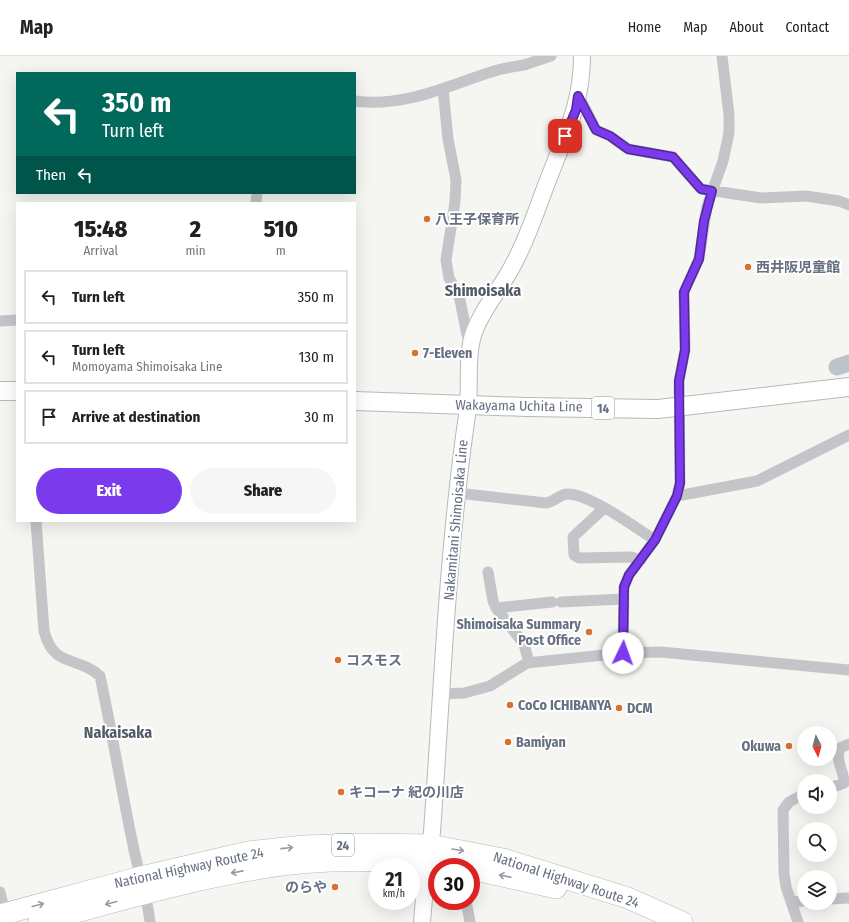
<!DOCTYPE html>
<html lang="en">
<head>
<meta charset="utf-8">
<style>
  :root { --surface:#fff; --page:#f6f6f6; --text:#222; --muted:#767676; --line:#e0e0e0; --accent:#7c3aed }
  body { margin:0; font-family:"Fira Sans Condensed","Noto Sans JP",sans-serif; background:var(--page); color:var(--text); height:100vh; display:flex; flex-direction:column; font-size:15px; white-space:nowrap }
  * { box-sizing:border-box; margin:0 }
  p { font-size:13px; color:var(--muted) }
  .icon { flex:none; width:22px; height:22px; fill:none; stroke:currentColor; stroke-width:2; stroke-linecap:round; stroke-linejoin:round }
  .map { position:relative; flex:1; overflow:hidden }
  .details { position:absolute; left:16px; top:146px; width:340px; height:320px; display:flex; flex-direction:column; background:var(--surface); border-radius:0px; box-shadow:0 4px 16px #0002 }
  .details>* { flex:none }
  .banner { position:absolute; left:16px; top:16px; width:340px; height:122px; border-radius:0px; box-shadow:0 4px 16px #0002; background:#00695c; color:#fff; overflow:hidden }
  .needle { width:26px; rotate:174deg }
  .controls { position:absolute; left:797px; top:670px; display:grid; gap:8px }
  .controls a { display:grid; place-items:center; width:40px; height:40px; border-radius:50%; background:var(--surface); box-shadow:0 4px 16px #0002; font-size:20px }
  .speed { position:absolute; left:368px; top:802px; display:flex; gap:8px; font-size:20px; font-weight:700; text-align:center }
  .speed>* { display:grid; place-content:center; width:52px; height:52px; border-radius:50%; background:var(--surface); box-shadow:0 4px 16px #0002; line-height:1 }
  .speed small { font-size:10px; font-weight:400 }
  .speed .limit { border:6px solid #d22; background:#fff; color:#111 }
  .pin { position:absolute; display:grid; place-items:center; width:34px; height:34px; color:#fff; margin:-17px; border-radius:8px; box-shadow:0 2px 6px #0006 }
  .me { position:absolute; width:44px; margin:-22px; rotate:3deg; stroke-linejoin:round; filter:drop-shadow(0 0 3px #0008) }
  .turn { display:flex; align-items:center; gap:14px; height:84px; padding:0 20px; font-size:18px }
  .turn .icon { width:52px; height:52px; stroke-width:2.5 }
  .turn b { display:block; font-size:28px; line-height:34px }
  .then { display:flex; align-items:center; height:38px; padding:0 20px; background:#0003; gap:8px; font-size:15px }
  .eta { display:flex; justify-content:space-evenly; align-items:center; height:68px; text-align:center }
  .eta b { font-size:24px; font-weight:800; line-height:28px }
  .primary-button { display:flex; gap:8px; margin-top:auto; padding:8px 20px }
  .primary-button a { flex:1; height:46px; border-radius:24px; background:var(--accent); color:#fff; font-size:16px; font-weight:800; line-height:46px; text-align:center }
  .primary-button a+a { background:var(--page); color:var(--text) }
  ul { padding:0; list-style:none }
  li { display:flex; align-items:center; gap:12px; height:54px; margin:0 8px 6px; padding:0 12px; border:2px solid var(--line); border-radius:0px }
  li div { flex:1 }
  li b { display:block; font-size:15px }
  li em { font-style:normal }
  header { display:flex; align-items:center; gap:24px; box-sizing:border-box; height:56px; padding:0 20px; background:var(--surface); border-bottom:1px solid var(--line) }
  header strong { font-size:19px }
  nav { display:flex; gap:22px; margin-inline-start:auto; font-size:14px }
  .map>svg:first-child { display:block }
</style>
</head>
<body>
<header>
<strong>Map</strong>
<nav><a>Home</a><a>Map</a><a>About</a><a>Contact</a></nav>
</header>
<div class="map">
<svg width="849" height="866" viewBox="0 0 849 866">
  <rect width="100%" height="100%" fill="#f5f5f2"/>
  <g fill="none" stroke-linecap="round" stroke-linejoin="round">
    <path stroke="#bcc4c9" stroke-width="17" d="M837 311 849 307"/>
    <g stroke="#b5b8bd" stroke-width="18">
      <path id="secondary" d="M422 866 427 807 432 776C442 637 447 497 467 359 471 334 466 307 472 283 479 256 501 233 513 209 529 180 538 149 550 119 566 77 582 47 582 0"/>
    </g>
    <g stroke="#b6b8bc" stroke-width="20">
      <path id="primary" d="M0 335H17
        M355 345 526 351 658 353 849 331"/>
    </g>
    <g stroke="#b5b7bb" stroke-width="22">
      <path id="highway" d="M471 813 556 832
        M0 859 141 821 248 796 304 790 367 788 430 789 503 803 628 842 682 866
        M39 866C111 847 183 825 257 813 323 801 391 803 457 811"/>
    </g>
    <path stroke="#c3c5c9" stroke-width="11" d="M443 33 448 83 456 124 455 146 446 204 449 222 459 239 467 279 472 283
      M579 40 596 74 610 80 628 93 673 101 701 133 761 142 806 140 839 145 849 149
      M355 45C403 52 447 30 491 16 502 12 513 11 524 9 533 6 542 3 551 0
      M256 147 257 137
      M0 265 17 264
      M457 437 546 447C555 446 559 438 568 438 590 438 636 472 655 484
      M677 440 757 425 849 379
      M603 453 573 481 574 499 579 502 631 501 641 504
      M36 465 44 575C54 613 77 599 100 620 112 676 121 732 133 789 138 815 147 839 150 866
      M488 516 493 545 496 552
      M561 546 623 543
      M623 597 624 531 629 519 655 484 677 440 680 427 679 325 685 294 684 236 699 203 707 150 723 105 729 77V59L722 0
      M529 607 524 588 496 552 552 546
      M442 638 464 637 490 630 527 607 623 597 661 596 849 614
      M830 732 844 727C844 714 835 705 840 692L849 688
      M0 836 6 861
      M830 843 849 842
      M466 845 470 866
      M791 846 804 845
      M798 866 786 831 784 817 783 754 789 746 804 738"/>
    <use href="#secondary" stroke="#fff" stroke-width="16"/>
    <use href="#primary" stroke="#fff" stroke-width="18"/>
    <use href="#highway" stroke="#fff" stroke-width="21"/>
  </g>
  <defs><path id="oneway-shaft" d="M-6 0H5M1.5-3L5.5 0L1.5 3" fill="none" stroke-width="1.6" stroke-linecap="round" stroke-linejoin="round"/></defs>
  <g stroke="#949ba7">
    <use href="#oneway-shaft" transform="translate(287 792) rotate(-6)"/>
    <use href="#oneway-shaft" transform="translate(458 794) rotate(9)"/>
    <use href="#oneway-shaft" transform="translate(237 816) rotate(169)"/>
    <use href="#oneway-shaft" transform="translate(505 820) rotate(-168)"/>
    <use href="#oneway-shaft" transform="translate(111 847) rotate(165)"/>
    <use href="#oneway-shaft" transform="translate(38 849) rotate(-15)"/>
  </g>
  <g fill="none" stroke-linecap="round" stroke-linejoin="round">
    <g stroke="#51269a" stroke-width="10">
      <path id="route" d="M565 80 576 54 578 40 596 74 610 80 628 93 673 101 701 133 712 135 704 165 699 203 684 236 685 294 679 325 680 427 677 440 655 484 629 519 624 531 623 597"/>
    </g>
    <use href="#route" stroke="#7c3aed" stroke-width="7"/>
  </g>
  <g fill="#d9712e" stroke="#fff" stroke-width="1.5">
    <circle cx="427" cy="163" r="4"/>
    <circle cx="748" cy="211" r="4"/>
    <circle cx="415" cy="297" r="4"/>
    <circle cx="589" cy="576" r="4"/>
    <circle cx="338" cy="604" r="4"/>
    <circle cx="510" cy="649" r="4"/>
    <circle cx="619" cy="652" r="4"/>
    <circle cx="508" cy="686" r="4"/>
    <circle cx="789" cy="690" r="4"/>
    <circle cx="341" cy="736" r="4"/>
    <circle cx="335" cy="831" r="4"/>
  </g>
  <g text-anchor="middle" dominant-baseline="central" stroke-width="4" stroke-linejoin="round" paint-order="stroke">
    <g fill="#fff" stroke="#949ba7" stroke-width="1">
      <rect x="592" y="341" width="22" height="22" rx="3"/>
      <rect x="332" y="778" width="22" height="22" rx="3"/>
    </g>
    <g font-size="13" font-weight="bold" fill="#667081">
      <text x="603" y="352">14</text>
      <text x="343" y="789">24</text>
    </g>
    <g font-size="14" font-weight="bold" fill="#667081" stroke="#fff" text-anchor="start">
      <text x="435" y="163">八王子保育所</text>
      <text x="756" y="211">西井阪児童館</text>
      <text x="423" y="297">7-Eleven</text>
      <text x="581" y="568" text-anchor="end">Shimoisaka Summary<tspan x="581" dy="16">Post Office</tspan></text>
      <text x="346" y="604">コスモス</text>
      <text x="518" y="649">CoCo ICHIBANYA</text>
      <text x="627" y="652">DCM</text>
      <text x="516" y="686">Bamiyan</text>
      <text x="781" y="690" text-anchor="end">Okuwa</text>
      <text x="349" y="736">キコーナ 紀の川店</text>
      <text x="327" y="831" text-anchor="end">のらや</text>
    </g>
    <g font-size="14" fill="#667081" stroke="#fff">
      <text transform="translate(519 350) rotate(1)">Wakayama Uchita Line</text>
      <text transform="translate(456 464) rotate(-85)">Nakamitani Shimoisaka Line</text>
      <text transform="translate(189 812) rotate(-12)">National Highway Route 24</text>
      <text transform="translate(566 824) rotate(18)">National Highway Route 24</text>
    </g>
    <g font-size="16" font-weight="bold" fill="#535b67" stroke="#fff">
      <text x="483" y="234">Shimoisaka</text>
      <text x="118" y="676">Nakaisaka</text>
    </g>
  </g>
</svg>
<div class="controls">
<a><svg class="needle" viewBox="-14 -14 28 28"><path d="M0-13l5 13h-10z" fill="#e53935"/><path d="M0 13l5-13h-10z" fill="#767676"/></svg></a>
<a><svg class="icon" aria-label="sound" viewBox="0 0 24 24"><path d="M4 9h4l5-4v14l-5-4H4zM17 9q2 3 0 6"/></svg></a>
<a><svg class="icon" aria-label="search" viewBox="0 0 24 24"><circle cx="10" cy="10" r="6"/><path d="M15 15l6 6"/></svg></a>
<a><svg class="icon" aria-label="layers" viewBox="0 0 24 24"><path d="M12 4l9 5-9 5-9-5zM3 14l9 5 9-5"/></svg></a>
</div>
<div class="speed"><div>21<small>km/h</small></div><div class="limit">30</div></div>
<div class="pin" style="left:565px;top:80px;background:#d93025"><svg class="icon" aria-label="arrive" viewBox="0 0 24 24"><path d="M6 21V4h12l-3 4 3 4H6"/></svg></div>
<svg class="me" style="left:623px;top:597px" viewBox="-20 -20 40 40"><circle r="19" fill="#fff"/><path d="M0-13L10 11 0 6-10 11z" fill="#7c3aed"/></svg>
<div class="banner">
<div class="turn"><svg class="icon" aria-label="left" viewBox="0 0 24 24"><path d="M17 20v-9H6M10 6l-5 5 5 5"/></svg><div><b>350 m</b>Turn left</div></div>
<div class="then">Then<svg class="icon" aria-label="left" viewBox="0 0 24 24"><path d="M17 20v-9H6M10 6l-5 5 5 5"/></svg></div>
</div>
<section class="details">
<div class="eta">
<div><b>15:48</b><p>Arrival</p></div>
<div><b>2</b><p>min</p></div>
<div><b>510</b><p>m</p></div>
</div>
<ul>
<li><svg class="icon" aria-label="left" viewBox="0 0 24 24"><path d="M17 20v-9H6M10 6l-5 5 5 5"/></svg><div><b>Turn left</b></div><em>350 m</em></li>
<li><svg class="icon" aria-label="left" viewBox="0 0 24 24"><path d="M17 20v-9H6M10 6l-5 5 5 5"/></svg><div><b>Turn left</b><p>Momoyama Shimoisaka Line</p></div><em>130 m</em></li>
<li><svg class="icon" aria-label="arrive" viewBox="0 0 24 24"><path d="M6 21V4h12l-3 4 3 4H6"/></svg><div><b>Arrive at destination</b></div><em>30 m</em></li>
</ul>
<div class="primary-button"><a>Exit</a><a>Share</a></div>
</section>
</div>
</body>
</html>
